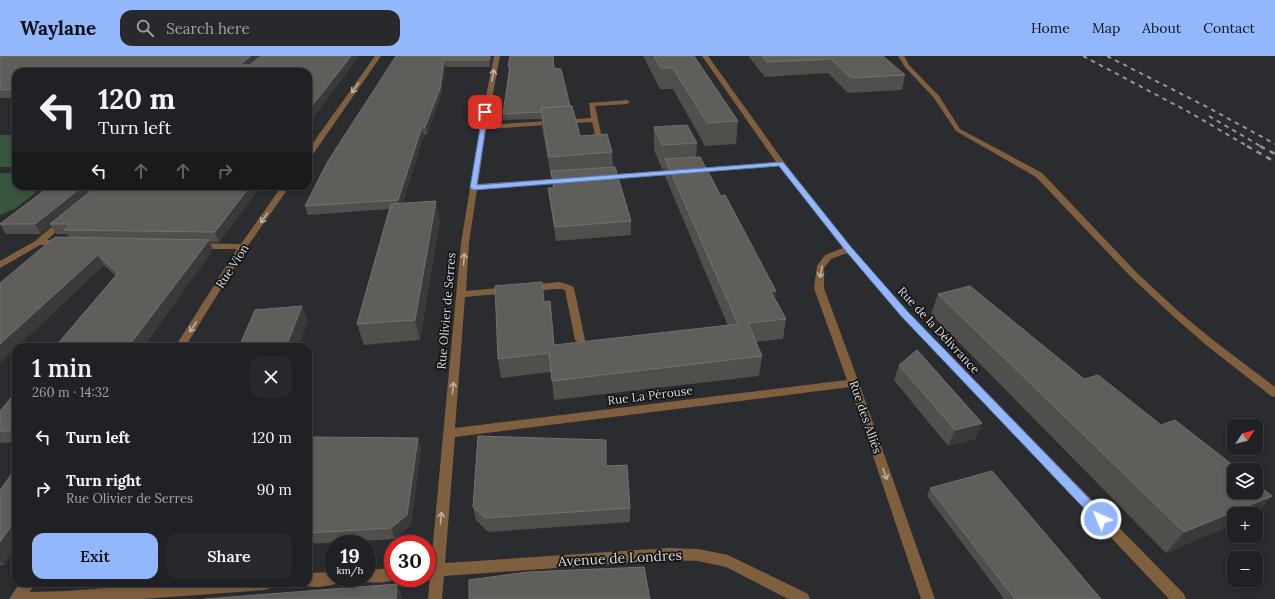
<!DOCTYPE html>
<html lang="en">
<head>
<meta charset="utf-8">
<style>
  :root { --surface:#202124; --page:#28292c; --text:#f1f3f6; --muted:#a2a3a6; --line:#3d3e41; --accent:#92b7fd }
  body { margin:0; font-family:Lora,serif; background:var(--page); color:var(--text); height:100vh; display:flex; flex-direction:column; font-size:15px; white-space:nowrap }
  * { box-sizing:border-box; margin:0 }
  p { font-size:13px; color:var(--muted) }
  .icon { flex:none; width:22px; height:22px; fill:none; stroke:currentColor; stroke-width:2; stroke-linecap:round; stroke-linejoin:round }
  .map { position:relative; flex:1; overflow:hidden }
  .panel { position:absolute; left:12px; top:287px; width:300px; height:244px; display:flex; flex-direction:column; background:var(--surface); border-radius:12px; box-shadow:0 2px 6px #0003,0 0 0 1px var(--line) }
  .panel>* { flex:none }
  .banner { position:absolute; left:12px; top:12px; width:300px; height:122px; border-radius:12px; box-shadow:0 2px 6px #0003,0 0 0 1px var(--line); background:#202124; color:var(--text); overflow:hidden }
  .needle { width:26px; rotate:55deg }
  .fabs { position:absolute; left:1227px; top:363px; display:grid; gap:8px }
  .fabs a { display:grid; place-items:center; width:36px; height:36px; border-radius:8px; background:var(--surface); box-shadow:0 2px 6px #0003,0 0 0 1px var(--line); font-size:20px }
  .speed { position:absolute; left:324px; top:479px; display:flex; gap:8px; font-size:20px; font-weight:700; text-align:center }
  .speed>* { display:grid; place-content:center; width:52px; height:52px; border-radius:50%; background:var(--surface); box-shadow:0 2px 6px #0003,0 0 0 1px var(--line); line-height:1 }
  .speed small { font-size:10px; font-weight:400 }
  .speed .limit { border:6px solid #d22; background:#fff; color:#111 }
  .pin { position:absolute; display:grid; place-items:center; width:34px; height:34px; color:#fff; margin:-17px; border-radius:8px; box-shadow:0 2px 6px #0006 }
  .me { position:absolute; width:44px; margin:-22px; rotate:316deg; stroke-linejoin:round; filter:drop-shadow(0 0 3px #0008) }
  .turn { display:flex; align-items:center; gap:14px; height:84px; padding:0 20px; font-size:18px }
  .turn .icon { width:52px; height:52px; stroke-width:2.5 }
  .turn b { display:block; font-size:28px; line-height:34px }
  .lanes { display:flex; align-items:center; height:38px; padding:0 20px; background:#0003; justify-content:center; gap:20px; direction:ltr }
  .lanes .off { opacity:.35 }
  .round { display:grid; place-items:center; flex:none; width:42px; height:42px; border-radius:12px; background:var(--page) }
  .summary { display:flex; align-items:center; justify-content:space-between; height:68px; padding:0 20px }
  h1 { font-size:24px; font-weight:600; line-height:30px }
  .primary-button { display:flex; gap:8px; margin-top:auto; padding:8px 20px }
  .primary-button a { flex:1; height:46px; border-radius:12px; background:var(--accent); color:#111; font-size:16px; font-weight:600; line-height:46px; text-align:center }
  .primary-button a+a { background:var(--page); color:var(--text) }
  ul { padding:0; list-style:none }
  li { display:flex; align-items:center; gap:12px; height:52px; padding:0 20px }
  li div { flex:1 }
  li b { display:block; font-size:15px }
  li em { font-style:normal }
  header { display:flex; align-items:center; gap:24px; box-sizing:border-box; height:56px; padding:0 20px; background:var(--accent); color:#111 }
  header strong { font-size:19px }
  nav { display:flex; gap:22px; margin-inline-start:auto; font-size:14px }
  .search { width:280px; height:36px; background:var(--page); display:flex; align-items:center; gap:10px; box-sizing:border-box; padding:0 14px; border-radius:12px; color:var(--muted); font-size:15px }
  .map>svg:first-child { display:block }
</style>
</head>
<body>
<header>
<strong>Waylane</strong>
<div class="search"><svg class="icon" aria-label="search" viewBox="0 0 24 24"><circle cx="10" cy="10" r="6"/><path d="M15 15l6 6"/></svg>Search here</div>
<nav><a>Home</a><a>Map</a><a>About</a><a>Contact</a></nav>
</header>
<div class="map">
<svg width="1275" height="543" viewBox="0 0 1275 543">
  <rect width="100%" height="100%" fill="#2a2c30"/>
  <path fill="#37573d" d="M0 79H16V109L12 111H0Z
    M0 117H16V130H32L35 137 16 152 0 159Z"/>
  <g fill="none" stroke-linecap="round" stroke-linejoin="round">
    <path fill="#805f3e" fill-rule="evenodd" d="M898 0H904L909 9 939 40 960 73 1042 117 1137 217 1179 256 1213 284 1275 331V341L1271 340 1205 288 1173 260 1131 221 1036 121 956 75 934 42 905 11Z"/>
    <path fill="#805f3e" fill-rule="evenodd" d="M375 0H381L311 101H308V94Z
      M494 0H500L487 69 591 62 589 47 627 44 630 46 627 48 595 50 603 87 600 89 597 87 592 66 486 73 478 128 565 122 569 124 565 126 477 133 469 187 466 235 509 231 514 234 509 237 465 241 455 372 847 324 814 232 817 210 825 199 843 192 779 110 605 123 601 121 605 119 776 106 702 0H708L784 106 851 191 908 256 961 310 1184 538 1186 543H1169L902 260 847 197 831 203 824 212V232L859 327 935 543H921L850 331 455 381 445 507 668 492 698 493 728 499 808 538 810 543H788L726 511 698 505 668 504 444 520 442 543H428L430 521H427V509L431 508 461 187 480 71Z
      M282 130H290L247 191 185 291H175L237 193H198L194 190 198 187 241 188Z
      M61 163H67L68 165 47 184 62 183 66 186 65 188 40 189 0 212V205L35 185Z
      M560 226 572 230 574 232 585 284 584 286 580 287 575 284 565 234C554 230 532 239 524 232L529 229Z
      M393 512V522H398C390 527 371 528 362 525L361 522H367V514Z
      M333 516V522H341L339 527C330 530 309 534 302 527H308V517Z
      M20 527H35L30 536 65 535 176 527H272L270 532 265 534 141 543H9Z"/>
    <path stroke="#96979a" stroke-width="2" stroke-dasharray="4.5 4.5" stroke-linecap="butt" d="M1083 0 1187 55 1249 91
      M1107 0 1207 51 1275 88
      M1209 60 1262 91"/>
    <path stroke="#96979a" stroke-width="2.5" stroke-dasharray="5.5 5.5" stroke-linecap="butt" d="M1247 90 1275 106
      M1260 90 1275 98"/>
  </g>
  <path fill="#514f4b" d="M0 0H359L308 68V16H16V42H0Z
    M396 0H492L490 11H445L441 40 427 78 424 79 402 148 440 164 420 284 364 289 357 268 389 153 308 159 305 150Z
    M643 0H694L738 65 736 88 705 90 673 33H660Z
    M748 0H883L905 19 902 34 848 37 828 17 765 21Z
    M508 10 554 12 570 50 580 80 612 96 613 111 631 165V179L556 185 550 146 548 132H553L552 121H551L542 71V63L503 64V58L509 16Z
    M654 71 697 87 696 101 721 140 776 235 775 242 786 263 783 283 756 286 762 300 759 320 554 344 551 316 501 322 498 303 544 246 554 289 728 270 665 120V113H662L654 94Z
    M261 130 219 186H210L213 194 143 291H55L116 220 104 209 16 291 69 182 67 178H56L51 170 41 178H6L0 168V167Z
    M938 238 1084 323 1161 369 1272 440 1255 458H1234V468L1166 497 931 258Z
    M899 309 982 367 975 383 948 390 894 324Z
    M16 336V386L0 387V355Z
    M308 381 421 393 411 469 395 483 308 488Z
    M607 410 630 452V466L488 476 476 464 473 451Z
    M930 432 1101 543H1004L927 440Z
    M0 434 4 509H0Z"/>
  <path fill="#3b3a3a" d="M251 0H263L245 15 242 9V7Z
    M351 0H359L308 68V55Z
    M490 0H492L490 11 489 4Z
    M444 4 445 11 441 40 427 78 425 71Z
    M69 14 70 16H65Z
    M422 71 424 79 401 153 398 144Z
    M83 130H101L50 168 51 170 41 178 35 168Z
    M250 130H261L219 186 215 176Z
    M436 145 440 164 420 284 415 264Z
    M209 184 213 194 143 291H128Z
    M98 199 104 209 0 307V288Z
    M776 235 773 254 771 236Z
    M302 250 308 265 298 291H286Z
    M982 367 975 383 948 390 955 374Z
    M418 382 421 393 411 469 395 483 391 472Z
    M1272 440 1255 458H1234V468L1166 497 1184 476Z
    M16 463V491L4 509 0 505V486Z
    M397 528 402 541V543H396Z"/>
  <path fill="#605e5b" stroke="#73716f" d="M0 0H251L242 7V9H250L261 0H351L308 55V16H149L155 12 69 14 65 16H16V33L0 34Z
    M396 0H490L489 4H444L440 33 425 71H422L398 144 305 150 328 105Z
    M510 0H553L554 12 561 13 570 50 541 52V56L503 58 510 10H508Z
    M654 0H694L738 65 707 67 673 12H661Z
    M762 0H883L905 19 851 22 831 3 767 6Z
    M572 50 580 80 607 78 612 96 549 101 541 52Z
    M687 69 697 87 662 89 654 71Z
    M700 101 721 140 725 139 741 169 776 235 771 236 786 263 748 267 762 300 552 325 549 297 498 303 495 230 542 226 544 246 550 245 554 289 738 268 665 103Z
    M615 111 631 165 555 171 548 132H554L551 115Z
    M50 130H83L35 168H0Z
    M97 130H250L215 176 64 174 70 168H50Z
    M436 145 415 264 357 268 391 148Z
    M55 181 209 184 128 291H55L118 217 98 199 0 288V227Z
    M970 230 1084 323 1098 319 1161 369 1175 364 1239 414H1234V436H1256V428L1272 440 1184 476 938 238Z
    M302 250 286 291H239L255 254Z
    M917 294 982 367 955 374 899 309Z
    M16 336V375H0V355Z
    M478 380 606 384V410L627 409 630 452 485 462 473 451Z
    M308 381 418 382 407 459 391 472 308 477Z
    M16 395V399H13Z
    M16 412V463L0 486V434Z
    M992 415 1101 543H1015L930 432Z
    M644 511 650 543H469V524L528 516Z
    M397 528 396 543H205Z"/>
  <defs><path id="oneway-shaft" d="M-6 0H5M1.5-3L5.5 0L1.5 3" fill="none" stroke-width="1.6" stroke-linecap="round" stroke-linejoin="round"/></defs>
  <g stroke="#bbb0a6">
    <use href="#oneway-shaft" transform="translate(493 19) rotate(-79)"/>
    <use href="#oneway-shaft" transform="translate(355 32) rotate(125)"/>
    <use href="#oneway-shaft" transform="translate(264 162) rotate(125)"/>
    <use href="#oneway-shaft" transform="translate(464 203) rotate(-85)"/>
    <use href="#oneway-shaft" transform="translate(821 216) rotate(100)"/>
    <use href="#oneway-shaft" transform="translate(193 271) rotate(123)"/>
    <use href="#oneway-shaft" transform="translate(453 332) rotate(-85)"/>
    <use href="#oneway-shaft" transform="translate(885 418) rotate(71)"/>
    <use href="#oneway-shaft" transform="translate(441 462) rotate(-85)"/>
  </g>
  <path fill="#92b7fd" stroke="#5f77a4" d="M483 55 488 56 477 129 783 106 851 191 908 256 1105 459 1107 463 1105 466 1101 468 1097 466 901 260 845 194 779 110 474 134 470 132Z"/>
  <g text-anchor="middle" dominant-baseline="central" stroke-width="3.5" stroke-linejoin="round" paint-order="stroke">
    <g font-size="12" fill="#dbdbde" stroke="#131416">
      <text transform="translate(232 210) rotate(-57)">Rue Vion</text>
      <text transform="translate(446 255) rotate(-85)">Rue Olivier de Serres</text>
      <text transform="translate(939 274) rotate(47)">Rue de la Délivrance</text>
      <text transform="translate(650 339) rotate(-7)">Rue La Pérouse</text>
      <text transform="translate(866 361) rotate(71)">Rue des Alliés</text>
    </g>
    <g font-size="14" fill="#dbdbde" stroke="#131416">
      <text transform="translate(620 502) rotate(-3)">Avenue de Londres</text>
    </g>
  </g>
</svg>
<div class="fabs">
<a><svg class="needle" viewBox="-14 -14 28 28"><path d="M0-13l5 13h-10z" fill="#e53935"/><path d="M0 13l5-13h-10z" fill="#a2a3a6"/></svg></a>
<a><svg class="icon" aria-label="layers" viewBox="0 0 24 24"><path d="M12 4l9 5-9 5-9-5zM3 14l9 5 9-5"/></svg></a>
<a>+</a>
<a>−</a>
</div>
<div class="speed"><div>19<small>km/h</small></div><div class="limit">30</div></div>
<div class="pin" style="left:485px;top:56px;background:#d93025"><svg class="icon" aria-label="arrive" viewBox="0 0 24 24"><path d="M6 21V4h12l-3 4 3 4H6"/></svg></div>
<svg class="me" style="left:1101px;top:463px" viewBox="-20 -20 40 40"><circle r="17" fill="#92b7fd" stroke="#fff" stroke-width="3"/><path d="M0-11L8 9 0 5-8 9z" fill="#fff"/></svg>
<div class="banner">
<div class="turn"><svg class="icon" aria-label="left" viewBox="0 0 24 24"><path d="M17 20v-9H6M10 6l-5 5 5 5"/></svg><div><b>120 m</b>Turn left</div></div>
<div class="lanes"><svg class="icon" aria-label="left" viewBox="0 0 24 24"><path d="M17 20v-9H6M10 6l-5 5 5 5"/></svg><svg class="icon off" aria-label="ahead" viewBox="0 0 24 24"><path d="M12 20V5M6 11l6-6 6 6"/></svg><svg class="icon off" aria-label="ahead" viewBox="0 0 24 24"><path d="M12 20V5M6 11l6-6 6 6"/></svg><svg class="icon off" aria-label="right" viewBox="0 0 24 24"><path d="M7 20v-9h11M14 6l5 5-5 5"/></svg></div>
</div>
<section class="panel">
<div class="summary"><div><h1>1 min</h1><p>260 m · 14:32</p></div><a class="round"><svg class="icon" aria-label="close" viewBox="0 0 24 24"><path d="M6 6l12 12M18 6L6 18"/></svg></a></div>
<ul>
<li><svg class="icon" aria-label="left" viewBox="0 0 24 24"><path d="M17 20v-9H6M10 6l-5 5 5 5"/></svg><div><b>Turn left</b></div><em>120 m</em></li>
<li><svg class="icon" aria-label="right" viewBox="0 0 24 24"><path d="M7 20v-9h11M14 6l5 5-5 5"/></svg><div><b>Turn right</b><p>Rue Olivier de Serres</p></div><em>90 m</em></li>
</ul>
<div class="primary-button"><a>Exit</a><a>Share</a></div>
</section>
</div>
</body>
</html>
